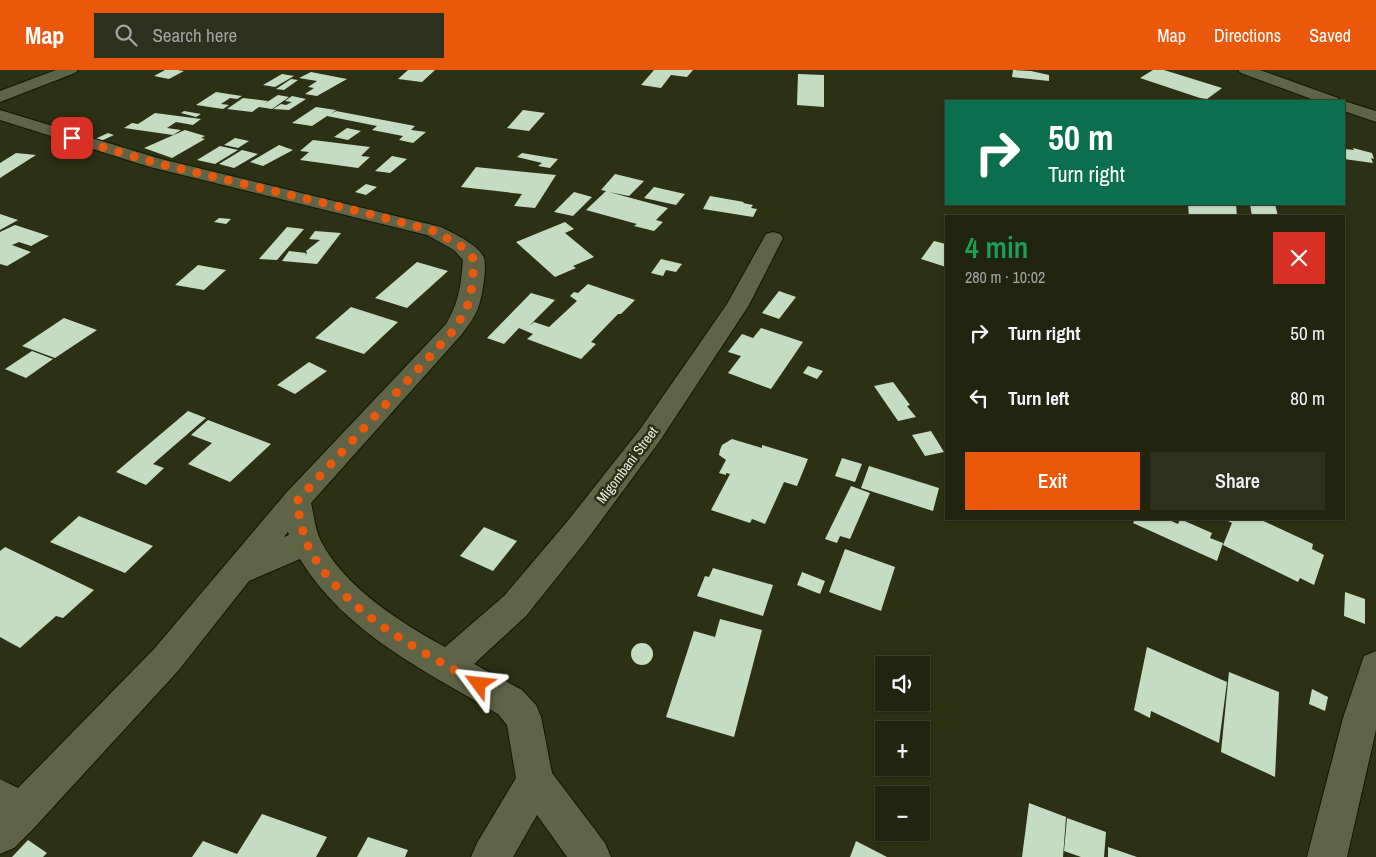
<!DOCTYPE html>
<html lang="en">
<head>
<meta charset="utf-8">
<style>
  :root { --surface:#21240f; --page:#2d301d; --text:#f1f3f6; --muted:#a2a49e; --line:#3e412f; --accent:#ea580c }
  body { margin:0; font-family:"Archivo Narrow",sans-serif; background:var(--page); color:var(--text); height:100vh; display:flex; flex-direction:column; font-size:19px; white-space:nowrap }
  * { box-sizing:border-box; margin:0 }
  p { font-size:16px; color:var(--muted) }
  .icon { flex:none; width:28px; height:28px; fill:none; stroke:currentColor; stroke-width:2; stroke-linecap:round; stroke-linejoin:round }
  .map { position:relative; flex:1; overflow:hidden }
  .panel { position:absolute; left:945px; top:145px; width:400px; height:305px; display:flex; flex-direction:column; background:var(--surface); border-radius:0px; box-shadow:0 1px 4px #0004,0 0 0 1px var(--line) }
  .panel>* { flex:none }
  .top-card { position:absolute; left:945px; top:30px; width:400px; height:105px; border-radius:0px; box-shadow:0 1px 4px #0004,0 0 0 1px var(--line); background:#0b6e4f; color:#fff; overflow:hidden }
  .buttons { position:absolute; left:875px; top:586px; display:grid; gap:10px }
  .buttons a { display:grid; place-items:center; width:55px; height:55px; border-radius:0px; background:var(--surface); box-shadow:0 1px 4px #0004,0 0 0 1px var(--line); font-size:25px }
  .pin { position:absolute; display:grid; place-items:center; width:42px; height:42px; color:#fff; margin:-21px; border-radius:10px; box-shadow:0 2px 8px #0006 }
  .me { position:absolute; width:55px; margin:-28px; rotate:300deg; stroke-linejoin:round; filter:drop-shadow(0 0 4px #0008) }
  .turn { display:flex; align-items:center; gap:18px; height:105px; padding:0 20px; font-size:22px }
  .turn .icon { width:65px; height:65px; stroke-width:2.5 }
  .turn b { display:block; font-size:35px; line-height:42px }
  .round { display:grid; place-items:center; flex:none; width:52px; height:52px; border-radius:0px; background:var(--page) }
  .overview { display:flex; align-items:center; justify-content:space-between; height:85px; padding:0 20px }
  h1 { font-size:30px; font-weight:600; line-height:38px; color:#1e9e55 }
  .button { display:flex; gap:10px; margin-top:auto; padding:10px 20px }
  .button a { flex:1; height:58px; border-radius:0px; background:var(--accent); color:#fff; font-size:20px; font-weight:600; line-height:58px; text-align:center }
  .button a+a { background:var(--page); color:var(--text) }
  ul { padding:0; list-style:none }
  li { display:flex; align-items:center; gap:15px; height:65px; padding:0 20px }
  li div { flex:1 }
  li b { display:block; font-size:19px }
  li em { font-style:normal }
  header { display:flex; align-items:center; gap:30px; box-sizing:border-box; height:70px; padding:0 25px; background:var(--accent); color:#fff }
  header strong { font-size:24px }
  nav { display:flex; gap:28px; margin-inline-start:auto; font-size:18px }
  .search { width:350px; height:45px; background:var(--page); display:flex; align-items:center; gap:12px; box-sizing:border-box; padding:0 18px; border-radius:0px; color:var(--muted); font-size:19px }
  .map>svg:first-child { display:block }
</style>
</head>
<body>
<header>
<strong>Map</strong>
<div class="search"><svg class="icon" aria-label="search" viewBox="0 0 24 24"><circle cx="10" cy="10" r="6"/><path d="M15 15l6 6"/></svg>Search here</div>
<nav><a>Map</a><a>Directions</a><a>Saved</a></nav>
</header>
<div class="map">
<svg width="1376" height="787" viewBox="0 0 1376 787">
  <rect width="100%" height="100%" fill="#2c3014"/>
  <path fill="#c4ddc2" d="M165 0H177L184 1 169 9 154 6Z
    M408 0H435L422 12 398 9Z
    M654 0H693L687 7 671 5 661 18 641 15Z
    M1013 0 1031 1 1049 5V11L1012 7Z
    M1153 0H1164L1222 18 1207 29 1200 28 1140 8Z
    M311 2 347 9 317 26 305 24 314 18 308 17 317 11 299 8Z
    M282 4 294 6 275 17 263 15Z
    M798 4 824 5V37L797 35Z
    M291 9 298 10 284 20 276 19Z
    M216 22 235 25 242 26 237 29 230 28 221 34 229 35 223 39 196 35Z
    M278 25 289 27 272 39 259 37 252 42 227 39 243 28 268 31 264 34Z
    M292 26 306 29 289 40 273 39 281 34 286 35 292 32 285 31Z
    M316 37 336 40 331 44 336 41 415 56 411 60 426 62 413 73 399 70 403 66 372 60 377 56 327 46 312 56 292 53Z
    M523 40 545 43 529 61 507 58Z
    M184 41 201 44 196 47 181 43Z
    M155 43 201 49 193 55 176 52 167 58 181 60 173 65 124 58 132 53 138 54Z
    M347 58 361 61 348 70 334 67Z
    M185 60 205 66 201 68 205 69 172 88 144 78Z
    M108 63 114 65 101 71 95 69Z
    M235 68 249 71 238 78 224 75Z
    M313 70 370 77 361 86 370 87 358 98 300 90 309 82 300 81Z
    M279 75 293 80 263 96 250 92Z
    M220 76 238 80 215 94 197 90Z
    M1353 78 1372 83 1374 89 1371 88 1373 93 1344 89V79L1354 80Z
    M242 80 258 84 234 98 219 94Z
    M16 83 36 85 0 108V93Z
    M522 83 558 89 550 98 538 96 542 93 517 87Z
    M392 86 407 89 390 103 375 101Z
    M476 97 556 105 535 138 514 136 522 124 461 117Z
    M615 104 644 111 629 126 609 122 668 138 656 150 663 152 654 161 634 156 637 154 586 140 606 121 601 120Z
    M366 114 377 117 366 125 355 122Z
    M654 117 685 124 676 135 644 128Z
    M574 122 592 127 573 146 554 142Z
    M710 126 744 132 743 133 753 135 751 138 757 139 753 147 703 139Z
    M1188 134H1236L1237 146H1189Z
    M1250 134H1275L1278 146H1252Z
    M0 144 18 150 0 160Z
    M219 148 231 149 226 154 214 152Z
    M565 152 574 159 565 163 594 187 573 196 576 198 555 207 516 172Z
    M15 155 49 166 31 176 19 172 12 175 31 182 7 196 0 194V162Z
    M287 157 304 159 277 190 259 189Z
    M315 161 341 163 317 194 282 191 289 181 306 183 305 186 307 183 306 181 320 170 309 169Z
    M934 171 946 174V197L921 189Z
    M661 189 682 194 676 202 666 200 663 206 651 203Z
    M417 192 448 201 407 238 375 228Z
    M198 195 226 200 204 220 175 215Z
    M588 214 635 230 621 244H618L591 272 596 274 581 289 527 269 533 264 519 258 504 274 487 268 531 223 555 230 529 256 534 252 549 257 577 231 570 226 574 222 578 223Z
    M779 221 796 227 779 249 762 243Z
    M351 237 398 252 364 284 315 268Z
    M64 248 97 260 55 288 22 276Z
    M761 258 803 272 771 319 728 303 741 286 728 282 742 264 753 268Z
    M32 281 53 289 26 308 5 299Z
    M309 292 327 301 295 324 277 315Z
    M808 296 823 301 817 309 803 303Z
    M893 312 910 335 907 336 916 347 898 351 874 316Z
    M188 341 206 348 153 394 164 398 146 415 116 402Z
    M208 350 271 374 230 412 188 394 212 373 191 365Z
    M931 361 944 382 925 386 912 365Z
    M732 369 762 378V375L808 389 797 416 784 412 765 454 752 449 750 453 711 440 730 404 726 403V405L719 403 726 390 719 385 720 380 722 375Z
    M842 388 862 394 855 412 835 406Z
    M869 396 939 418 933 441 861 418Z
    M851 416 870 423 850 469 840 466 837 473 825 469Z
    M79 446 153 476 125 503 50 472Z
    M1135 449H1167L1178 454 1180 449 1212 463 1210 468 1223 473 1217 491 1133 453Z
    M1224 449H1259L1313 474 1312 479 1324 485 1314 515 1300 508 1298 512 1223 475 1232 453Z
    M484 457 517 471 493 501 460 486Z
    M5 477 94 520 63 548 56 546 20 578 0 567V481Z
    M845 479 895 497 881 541 829 522Z
    M713 498 773 515 763 546 697 526 705 506 709 507Z
    M802 502 825 511 820 524 797 515Z
    M1345 522 1365 529V554L1344 546Z
    M720 549 762 560 734 667 666 647 694 561 715 567Z
    M631 584a11 11 0 1 1 22 0a11 11 0 1 1-22 0Z
    M1147 577 1227 612 1219 673 1151 641 1150 648 1134 640Z
    M1229 602 1279 622 1275 707 1221 682Z
    M1312 619 1328 627 1325 641 1309 634Z
    M1029 733 1066 747 1063 787H1022Z
    M262 744 327 767 316 787H192L203 771 237 784Z
    M1067 748 1106 762 1104 787H1081L1064 781Z
    M368 767 408 780 405 787H357Z
    M28 770 47 783 43 787H12Z
    M856 771 887 787H850Z
    M1108 777 1137 787H1108Z"/>
  <g fill="none" stroke-linecap="round" stroke-linejoin="round">
    <g stroke="#151800" stroke-width="2">
      <path id="minor" d="M56 0H78L75 3 0 32V21Z
        M1238 0H1260L1338 28 1340 31H1317L1241 3Z
        M1343 31H1344L1376 41V52L1344 41Z
        M0 40 161 89 441 157C453 163 479 175 484 188 487 197 482 229 478 238 475 247 468 256 462 264L311 433C314 445 315 460 321 471 344 517 401 553 445 577L504 526 566 453 641 358 727 234 766 164 773 162 780 164 783 168 749 235 659 372 586 471 526 546 474 594 522 620 536 635 541 647 552 703 605 773 611 787H567L537 745 513 787H471L477 773 516 708 507 655 498 644C425 601 345 563 300 489L249 511 178 601 34 758 14 778 0 784V709L18 718 154 579 286 423 446 254C459 232 461 215 463 190L454 180 427 165 150 97 0 50ZM288 462 289 465 284 467Z
        M1376 581V660L1347 787H1307L1343 648 1364 586Z"/>
    </g>
    <use href="#minor" fill="#5f6446" fill-rule="evenodd"/>
  </g>
  <g fill="none" stroke-linecap="round" stroke-linejoin="round">
    <path stroke="#ea580c" stroke-width="9" stroke-dasharray="0 16.2" d="M72 68 156 93 362 142 434 161 461 176 474 189 472 216 467 238 454 260 296 432C300 446 302 463 308 476 342 543 417 578 479 614"/>
  </g>
  <g text-anchor="middle" dominant-baseline="central" stroke-width="5" stroke-linejoin="round" paint-order="stroke">
    <g font-size="14" fill="#ebeedd" stroke="#2c3014">
      <text transform="translate(627 395) rotate(-53)">Migombani Street</text>
    </g>
  </g>
</svg>
<div class="buttons">
<a><svg class="icon" aria-label="sound" viewBox="0 0 24 24"><path d="M4 9h4l5-4v14l-5-4H4zM17 9q2 3 0 6"/></svg></a>
<a>+</a>
<a>−</a>
</div>
<div class="pin" style="left:72px;top:68px;background:#d93025"><svg class="icon" aria-label="arrive" viewBox="0 0 24 24"><path d="M6 21V4h12l-3 4 3 4H6"/></svg></div>
<svg class="me" style="left:479px;top:614px" viewBox="-20 -20 40 40"><path d="M0-17L14 15 0 8-14 15z" fill="#ea580c" stroke="#fff" stroke-width="4"/></svg>
<div class="top-card">
<div class="turn"><svg class="icon" aria-label="right" viewBox="0 0 24 24"><path d="M7 20v-9h11M14 6l5 5-5 5"/></svg><div><b>50 m</b>Turn right</div></div>
</div>
<section class="panel">
<div class="overview"><div><h1>4 min</h1><p>280 m · 10:02</p></div><a class="round" style="background:#d93025;color:#fff"><svg class="icon" aria-label="close" viewBox="0 0 24 24"><path d="M6 6l12 12M18 6L6 18"/></svg></a></div>
<ul>
<li><svg class="icon" aria-label="right" viewBox="0 0 24 24"><path d="M7 20v-9h11M14 6l5 5-5 5"/></svg><div><b>Turn right</b></div><em>50 m</em></li>
<li><svg class="icon" aria-label="left" viewBox="0 0 24 24"><path d="M17 20v-9H6M10 6l-5 5 5 5"/></svg><div><b>Turn left</b></div><em>80 m</em></li>
</ul>
<div class="button"><a>Exit</a><a>Share</a></div>
</section>
</div>
</body>
</html>
